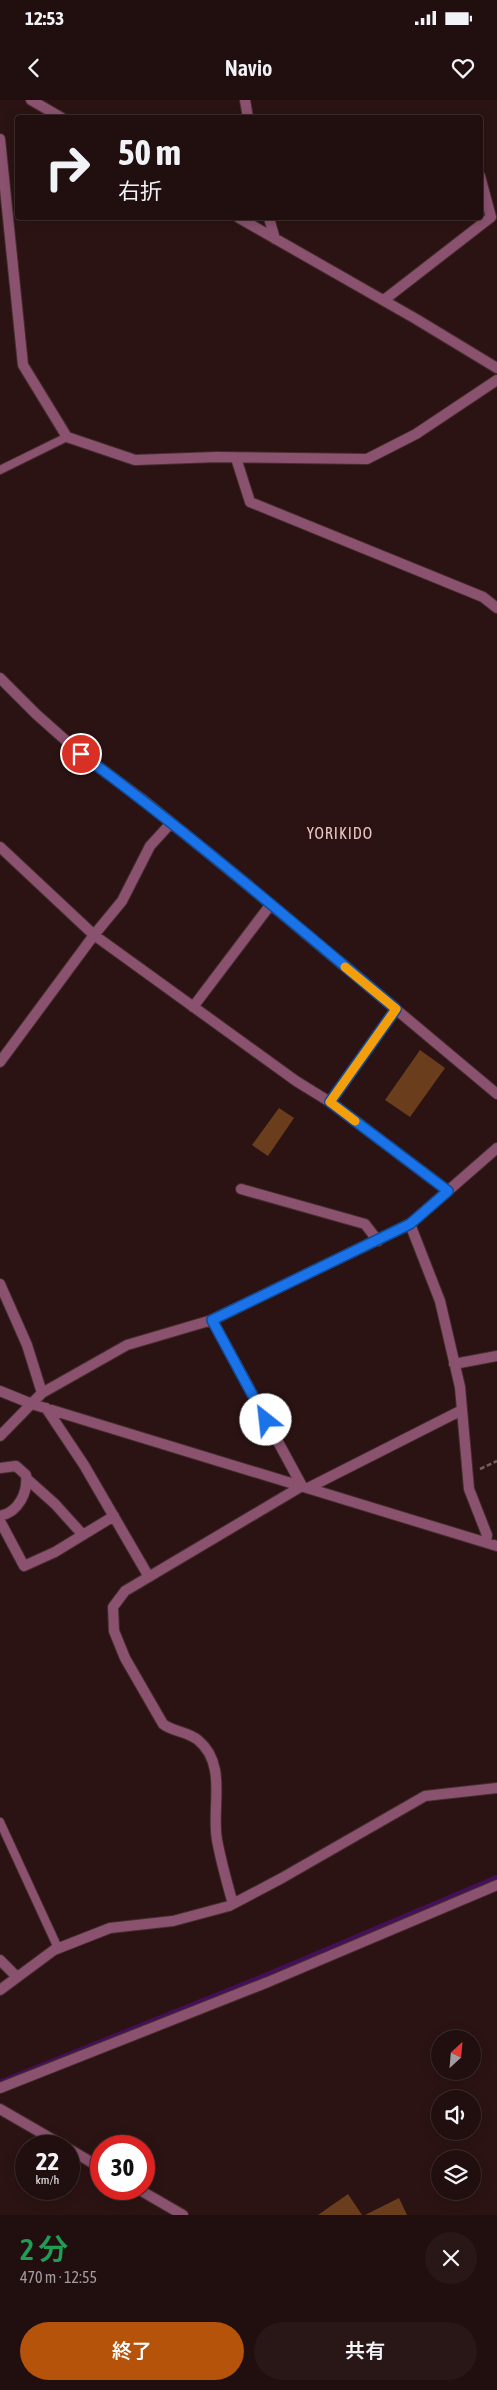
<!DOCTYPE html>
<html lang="ja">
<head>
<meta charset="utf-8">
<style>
  :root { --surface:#210e0e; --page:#291717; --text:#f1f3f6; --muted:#a29c9e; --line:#3e2e2e; --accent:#b45309 }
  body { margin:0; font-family:"Asap Condensed","Noto Sans JP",sans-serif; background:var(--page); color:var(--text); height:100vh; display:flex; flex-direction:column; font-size:19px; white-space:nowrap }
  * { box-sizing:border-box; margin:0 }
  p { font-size:16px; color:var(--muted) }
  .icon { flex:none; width:28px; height:28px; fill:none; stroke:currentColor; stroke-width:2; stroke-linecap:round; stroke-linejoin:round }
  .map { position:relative; height:2115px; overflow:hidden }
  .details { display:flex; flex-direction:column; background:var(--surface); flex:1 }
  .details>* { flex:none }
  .guide { position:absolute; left:15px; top:15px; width:468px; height:105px; border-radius:5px; box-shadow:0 2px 12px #0003,0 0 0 1px var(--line); background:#210e0e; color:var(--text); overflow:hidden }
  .needle { width:32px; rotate:26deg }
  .controls { position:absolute; left:431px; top:1930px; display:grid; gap:10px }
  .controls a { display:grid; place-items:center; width:50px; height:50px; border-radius:50%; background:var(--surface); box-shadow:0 2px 12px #0003,0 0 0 1px var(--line); font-size:25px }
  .speed { position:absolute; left:15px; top:2035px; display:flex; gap:10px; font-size:25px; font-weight:700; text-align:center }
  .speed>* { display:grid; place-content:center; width:65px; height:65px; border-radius:50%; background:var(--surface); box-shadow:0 2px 12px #0003,0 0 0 1px var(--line); line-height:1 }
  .speed small { font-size:12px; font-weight:400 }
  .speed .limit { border:8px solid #d22; background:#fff; color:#111 }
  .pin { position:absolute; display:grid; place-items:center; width:42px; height:42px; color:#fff; margin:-21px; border:2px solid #fff; border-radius:50%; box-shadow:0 1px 5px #0007 }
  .me { position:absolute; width:55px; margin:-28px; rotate:331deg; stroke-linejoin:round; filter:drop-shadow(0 0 4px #0008) }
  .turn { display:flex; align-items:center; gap:18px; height:105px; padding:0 20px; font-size:22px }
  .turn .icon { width:65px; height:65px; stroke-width:2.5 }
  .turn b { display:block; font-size:35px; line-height:42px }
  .round { display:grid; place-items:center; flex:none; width:52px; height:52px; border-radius:26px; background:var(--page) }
  .headline { display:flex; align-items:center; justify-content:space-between; height:85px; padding:0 20px }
  h1 { font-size:30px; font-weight:600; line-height:38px; color:#1e9e55 }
  .cta { display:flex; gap:10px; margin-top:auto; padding:10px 20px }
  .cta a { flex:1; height:58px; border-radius:30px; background:var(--accent); color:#fff; font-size:20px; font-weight:600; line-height:58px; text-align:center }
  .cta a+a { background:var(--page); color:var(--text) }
  .status { display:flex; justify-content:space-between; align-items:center; height:35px; padding:0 25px; background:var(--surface); direction:ltr }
  .status svg { height:14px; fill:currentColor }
  header { display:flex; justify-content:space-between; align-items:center; height:65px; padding:0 20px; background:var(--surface); font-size:22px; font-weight:600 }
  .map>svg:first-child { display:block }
</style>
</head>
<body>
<div class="status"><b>12:53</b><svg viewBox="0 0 49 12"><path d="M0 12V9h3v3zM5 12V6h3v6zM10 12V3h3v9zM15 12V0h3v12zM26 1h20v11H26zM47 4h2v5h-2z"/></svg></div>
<header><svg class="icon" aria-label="back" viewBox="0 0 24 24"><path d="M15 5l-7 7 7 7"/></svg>Navio<svg class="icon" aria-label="heart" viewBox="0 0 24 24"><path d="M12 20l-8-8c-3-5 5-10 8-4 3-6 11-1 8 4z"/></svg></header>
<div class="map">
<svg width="497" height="2115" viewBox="0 0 497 2115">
  <rect width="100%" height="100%" fill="#2c1313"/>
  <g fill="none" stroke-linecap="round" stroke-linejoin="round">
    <path stroke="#450e59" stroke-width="4.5" d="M0 1982 263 1876 497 1777"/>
  </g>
  <path fill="#6a3e1c" d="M420 950 445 968 410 1017 385 1000Z
    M279 1008 294 1018 268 1056 252 1045Z
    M348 2094 362 2115H318Z
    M399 2098 407 2115H365Z"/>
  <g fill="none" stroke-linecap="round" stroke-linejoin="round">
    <g stroke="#462e2e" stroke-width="10">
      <path id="service" d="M0 370 67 337
        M0 1722 58 1848"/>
    </g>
    <g stroke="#462e2e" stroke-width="12">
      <path id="minor" d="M31 0 62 18
        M245 0 248 18
        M0 39 23 265 67 337 135 360 217 357 367 359 416 334 497 280
        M239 118 416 219 497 268
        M269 118 275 139
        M384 200 491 117 480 76
        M236 358 250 402 483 497 497 508
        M0 578 36 614 81 654 142 699 250 787 497 994
        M0 747 94 835 296 981 330 1002
        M193 907 271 804
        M396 909 330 1002 448 1091
        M0 962 94 835 122 801 150 746 171 723
        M241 1089 365 1124 378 1141
        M410 1124 440 1201 460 1287 469 1389 487 1435 486 1442
        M0 1184 27 1245 42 1293
        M212 1220 302 1386 125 1491 113 1507 114 1531 125 1558 163 1624C173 1632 187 1631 198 1640 228 1665 211 1707 217 1740 221 1761 227 1783 233 1804
        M454 1264 497 1256
        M0 1291 32 1304 497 1446
        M46 1308 84 1365 149 1477
        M0 1336 42 1293 127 1245 212 1220 410 1124 497 1048
        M0 1368 16 1366 26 1375C28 1392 19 1412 0 1416
        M27 1379 55 1404 83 1435
        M308 1388 462 1310
        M0 1421 24 1466 55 1452 114 1416
        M0 1860 17 1877
        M0 1890 54 1850 110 1828 173 1821 229 1806 282 1778 425 1696 497 1688
        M0 1988 268 1882 497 1785
        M0 2009 64 2046
        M69 2049 101 2068
        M138 2089 183 2115"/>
    </g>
    <path stroke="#735d5c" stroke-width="2.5" stroke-dasharray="5 2.5" stroke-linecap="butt" d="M480 1369 497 1361"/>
    <use href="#service" stroke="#8b526f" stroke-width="8"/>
    <use href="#minor" stroke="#8b526f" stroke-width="10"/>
  </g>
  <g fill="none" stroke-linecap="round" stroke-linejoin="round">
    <g stroke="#114b97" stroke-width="12">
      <path id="route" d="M81 654C190 734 292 822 396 909L330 1002 448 1091 410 1124 212 1220 266 1320"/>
    </g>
    <use href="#route" stroke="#1a73e8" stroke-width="9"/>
    <path stroke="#f59e0b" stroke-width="9" d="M345 867 396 909 330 1002 355 1021"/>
  </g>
  <g text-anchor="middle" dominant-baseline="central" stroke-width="4" stroke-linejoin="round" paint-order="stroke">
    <g font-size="16" letter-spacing="1" fill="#e9c6c3" stroke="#2c1313">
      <text x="340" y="733">YORIKIDO</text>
    </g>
  </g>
</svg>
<div class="controls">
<a><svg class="needle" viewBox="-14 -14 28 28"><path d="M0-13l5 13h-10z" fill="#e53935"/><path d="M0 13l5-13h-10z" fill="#a29c9e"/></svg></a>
<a><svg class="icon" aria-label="sound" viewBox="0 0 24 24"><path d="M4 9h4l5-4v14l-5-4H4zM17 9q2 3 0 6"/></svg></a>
<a><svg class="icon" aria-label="layers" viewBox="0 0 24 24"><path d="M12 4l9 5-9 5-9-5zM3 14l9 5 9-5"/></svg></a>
</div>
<div class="speed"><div>22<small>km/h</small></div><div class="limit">30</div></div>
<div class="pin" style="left:81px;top:654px;background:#d93025"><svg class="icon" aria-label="arrive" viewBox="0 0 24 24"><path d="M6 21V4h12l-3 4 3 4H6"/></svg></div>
<svg class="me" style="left:266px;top:1320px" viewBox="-20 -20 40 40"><circle r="19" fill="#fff"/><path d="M0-13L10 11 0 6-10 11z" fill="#1a73e8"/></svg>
<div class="guide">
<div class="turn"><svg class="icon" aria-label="right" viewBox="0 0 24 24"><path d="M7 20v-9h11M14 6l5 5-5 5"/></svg><div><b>50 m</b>右折</div></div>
</div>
</div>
<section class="details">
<div class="headline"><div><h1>2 分</h1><p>470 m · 12:55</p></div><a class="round"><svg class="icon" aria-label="close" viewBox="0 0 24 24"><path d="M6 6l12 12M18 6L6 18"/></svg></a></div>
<div class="cta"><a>終了</a><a>共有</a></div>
</section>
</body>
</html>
